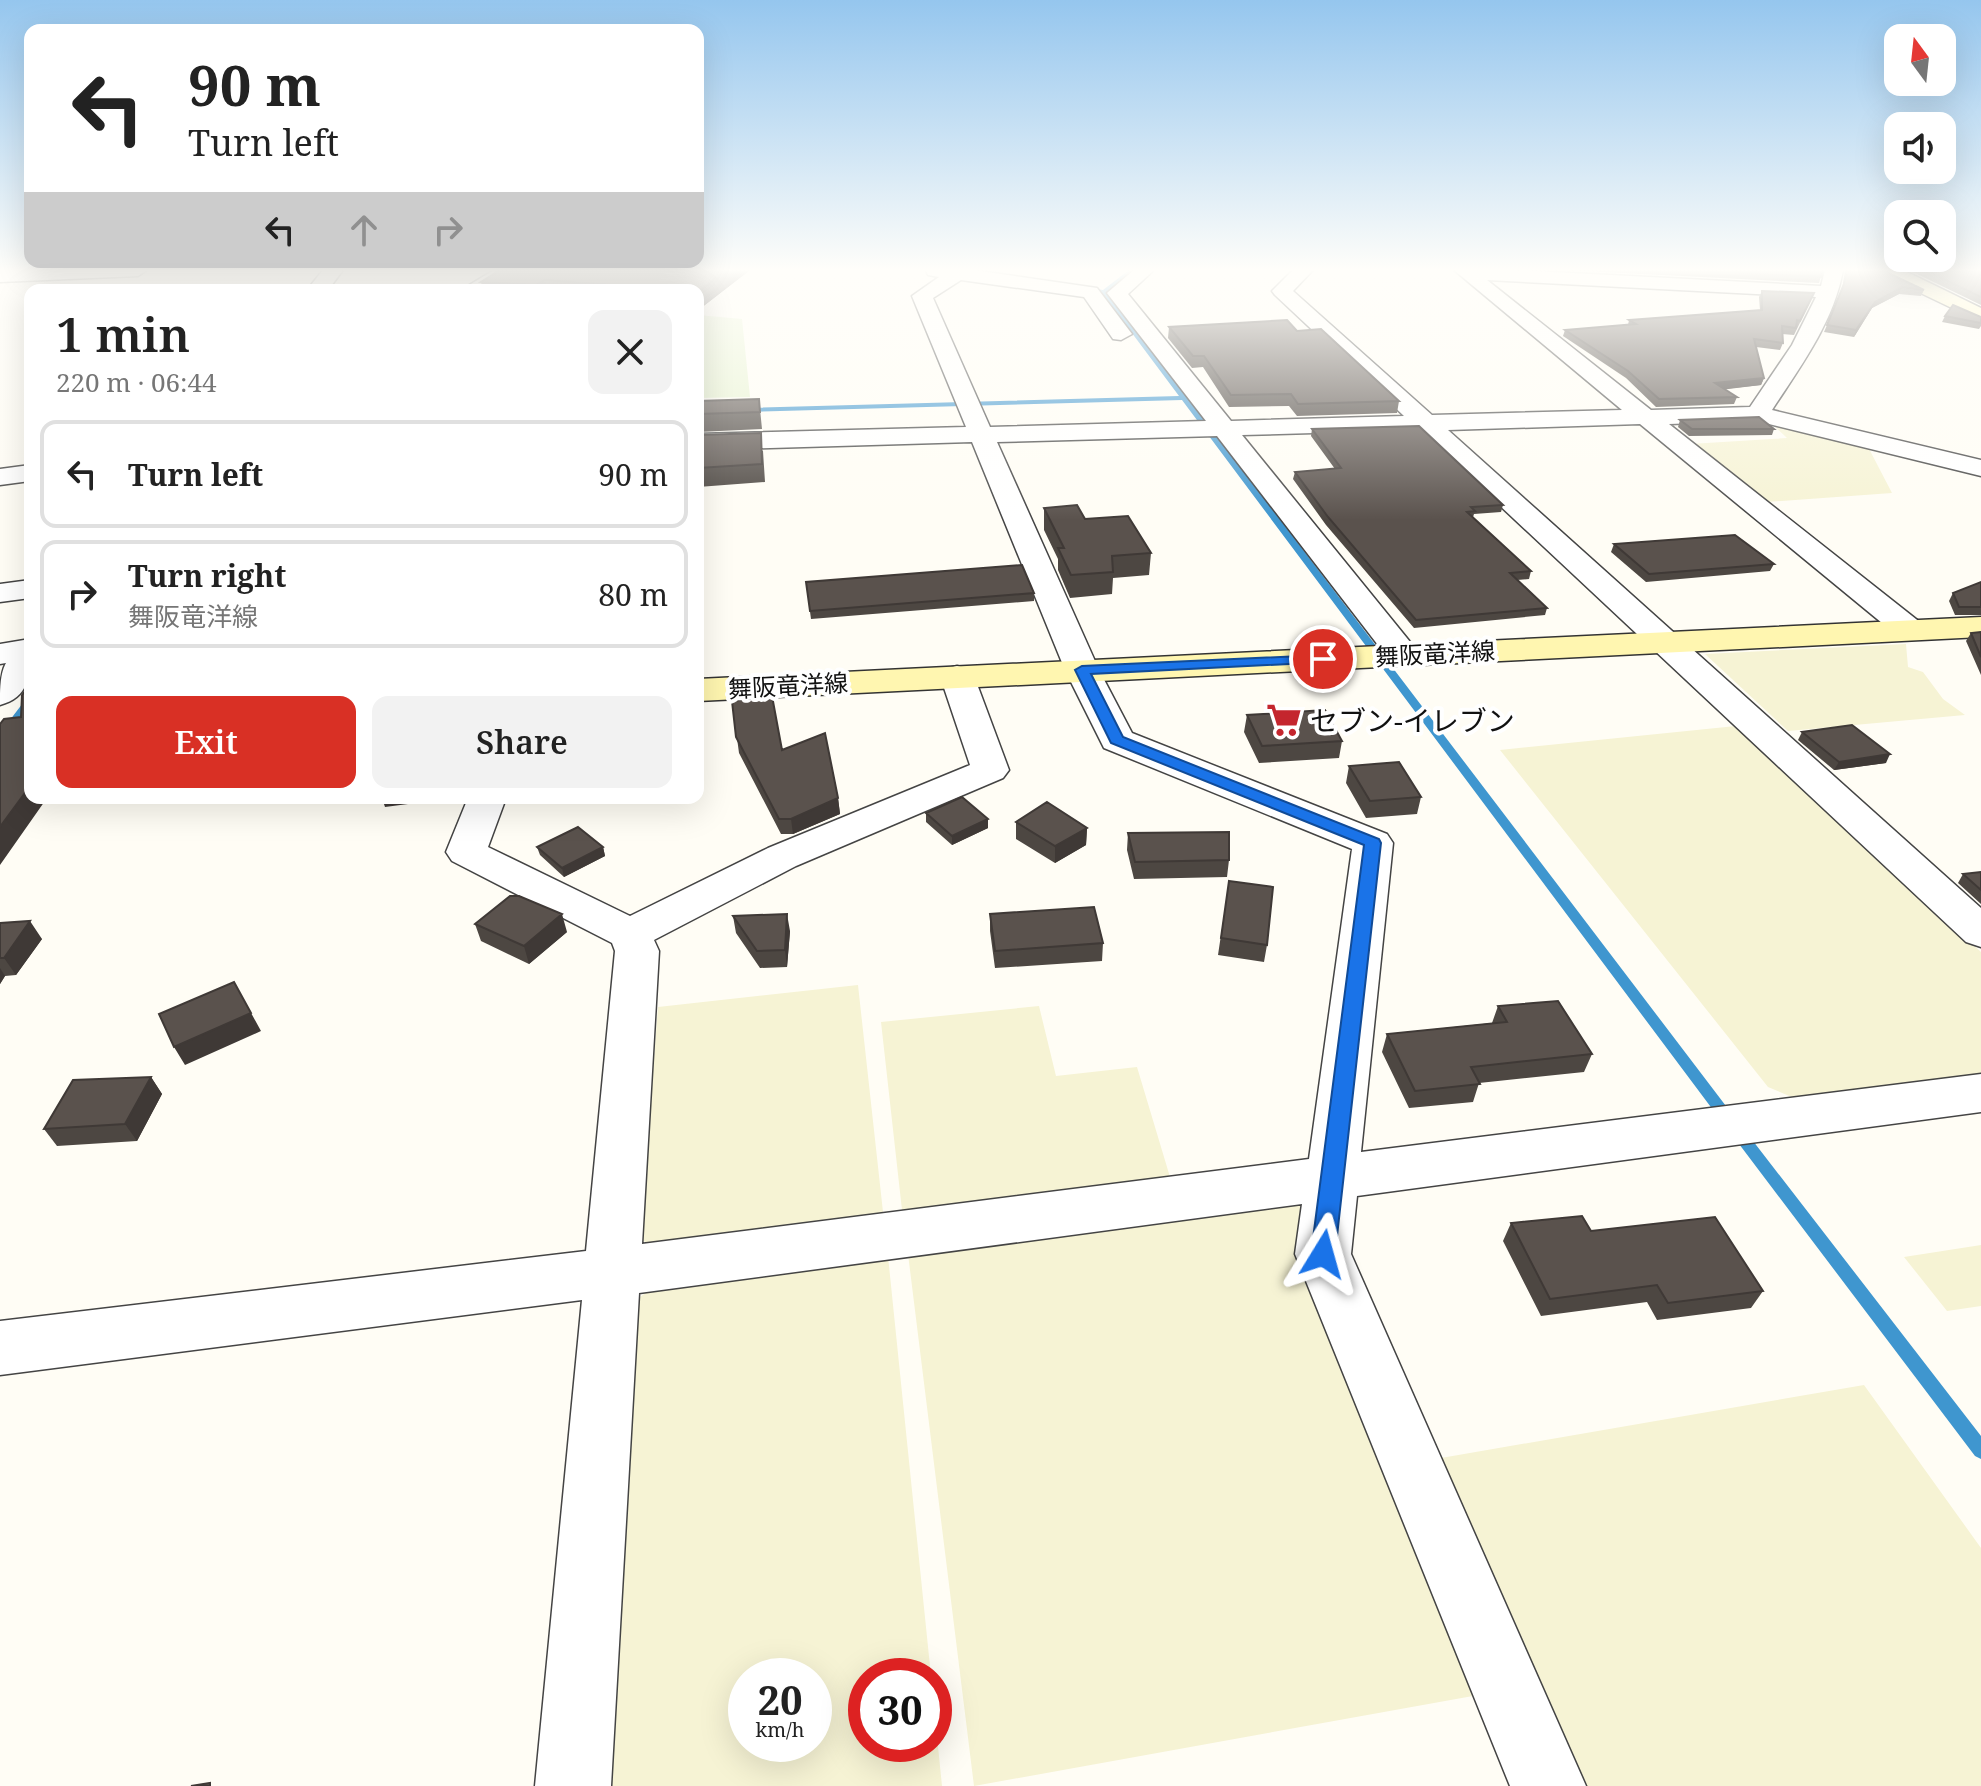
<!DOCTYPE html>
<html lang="en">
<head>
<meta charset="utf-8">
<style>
  :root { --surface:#fff; --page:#f2f2f2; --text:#222; --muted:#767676; --line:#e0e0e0; --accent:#d93025 }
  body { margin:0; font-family:"Noto Serif","Noto Sans JP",serif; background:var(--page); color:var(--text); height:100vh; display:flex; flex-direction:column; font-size:30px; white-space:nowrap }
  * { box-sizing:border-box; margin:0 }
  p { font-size:26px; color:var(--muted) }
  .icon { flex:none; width:44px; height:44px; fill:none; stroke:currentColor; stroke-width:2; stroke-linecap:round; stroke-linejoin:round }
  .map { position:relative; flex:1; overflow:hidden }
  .panel { position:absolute; left:24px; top:284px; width:680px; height:520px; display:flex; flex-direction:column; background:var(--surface); border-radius:16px; box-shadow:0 8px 32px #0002 }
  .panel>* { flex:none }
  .hud { position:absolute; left:24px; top:24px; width:680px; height:244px; border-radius:16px; box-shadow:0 8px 32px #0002; background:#fff; color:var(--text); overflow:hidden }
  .needle { width:52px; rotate:345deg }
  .fabs { position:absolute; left:1884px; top:24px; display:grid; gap:16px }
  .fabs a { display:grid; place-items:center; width:72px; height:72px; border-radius:16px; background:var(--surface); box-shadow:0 8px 32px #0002; font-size:40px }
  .speed { position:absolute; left:728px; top:1658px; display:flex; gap:16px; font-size:40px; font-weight:700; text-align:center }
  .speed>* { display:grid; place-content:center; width:104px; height:104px; border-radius:50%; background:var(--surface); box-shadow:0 8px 32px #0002; line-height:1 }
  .speed small { font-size:20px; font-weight:400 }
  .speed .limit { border:12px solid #d22; background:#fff; color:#111 }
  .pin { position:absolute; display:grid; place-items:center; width:68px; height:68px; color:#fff; margin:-34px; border:4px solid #fff; border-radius:50%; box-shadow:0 2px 8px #0007 }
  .me { position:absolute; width:88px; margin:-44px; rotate:8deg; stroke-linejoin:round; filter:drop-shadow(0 0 6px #0008) }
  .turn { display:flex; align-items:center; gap:28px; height:168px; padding:0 32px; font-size:36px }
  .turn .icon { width:104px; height:104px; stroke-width:2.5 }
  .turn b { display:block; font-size:56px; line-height:68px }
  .lanes { display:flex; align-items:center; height:76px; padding:0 32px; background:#0003; justify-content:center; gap:40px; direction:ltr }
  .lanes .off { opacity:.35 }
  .round { display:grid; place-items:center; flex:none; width:84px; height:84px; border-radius:16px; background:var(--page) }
  .summary { display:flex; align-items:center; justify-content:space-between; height:136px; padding:0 32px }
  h1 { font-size:48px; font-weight:600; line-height:60px }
  .action { display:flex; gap:16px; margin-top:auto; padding:16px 32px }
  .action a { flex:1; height:92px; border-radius:16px; background:var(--accent); color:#fff; font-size:32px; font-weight:600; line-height:92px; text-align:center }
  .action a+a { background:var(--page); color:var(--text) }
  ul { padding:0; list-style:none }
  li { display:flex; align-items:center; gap:24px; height:108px; margin:0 16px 12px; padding:0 16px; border:4px solid var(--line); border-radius:16px }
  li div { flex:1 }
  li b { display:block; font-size:30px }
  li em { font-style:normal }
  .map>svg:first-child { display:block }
</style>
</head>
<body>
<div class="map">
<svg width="1981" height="1786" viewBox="0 0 1981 1786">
  <rect width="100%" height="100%" fill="#fffdf5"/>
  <path fill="#f6f3d4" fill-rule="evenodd" d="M1770 422 1866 443 1892 493 1766 502 1690 444 1787 438Z
    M1906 644 1908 667 1923 672 1943 699 1965 715 1788 731 1705 654Z
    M1736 726 1981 952V1076L1799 1100 1768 1087 1500 750Z
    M858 985 884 1221 658 1252 640 1238 658 1007Z
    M1039 1006 1056 1076 1137 1067 1173 1187 903 1219 881 1022Z
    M1306 1201 1484 1694 974 1786 908 1254Z
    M1981 1245V1306L1947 1311 1904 1257Z
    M888 1256 931 1676H866V1744H934V1707L942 1786H607L631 1304 652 1288ZM746 1676H814V1744H746Z
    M1864 1385 1981 1548V1786H1584L1441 1458Z"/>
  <path fill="#e6f2cf" d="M698 315 742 319 750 397 698 398Z"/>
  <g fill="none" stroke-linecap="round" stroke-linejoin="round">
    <path fill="#3f96cf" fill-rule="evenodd" d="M1129 270H1135L1107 292 1732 1114 1734 1118 1732 1122 1727 1124 1722 1122 1182 400 747 412 744 410 747 408 1179 396 1102 293 1082 289 1085 287 1103 290Z
      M30 698V708L4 742 0 743V733L26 699Z
      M1738 1126 1743 1128 1981 1436V1459L1975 1456 1733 1136 1731 1132 1733 1128Z"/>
    <g stroke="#444" stroke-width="3">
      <path id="minor" d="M0 270H147L138 276 0 282Z
        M494 270H516L485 290H461Z
        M926 270H974L1097 288 1132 334 1121 340 1113 339 1084 297 961 280 933 298 990 427 1206 421 1107 293 1134 270H1154L1128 294 1231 421 1404 416 1275 295 1272 291 1293 270H1313L1293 291 1432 415 1622 410 1454 270H1513L1821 286 1825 270H1843C1834 322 1800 367 1772 410L1981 460V476L1757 421 1669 424 1921 623 1926 630 1921 637 1910 640 1899 637 1640 424 1448 430 1981 908V947L1966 942 1419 430 1242 435 1415 648 1420 655 1415 662 1403 665 1391 662 1217 436 997 442 1099 670 1132 733 1387 834 1393 843 1361 1152 1981 1074V1112L1357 1196 1351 1254 1586 1786H1510L1295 1254 1302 1204 639 1293 611 1786H535L582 1300 0 1375V1321L586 1251 615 951 612 943 452 861 446 852 468 798H506L488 847 630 916 768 848 970 765 940 676 945 669 957 666 969 669 974 676 1009 770 1003 778 796 866 654 940 659 951 642 1244 1309 1159 1352 849 1104 748 1065 670 972 442 698 450V434L966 427 912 296 939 277 928 275ZM1487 280 1816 297 1792 345 1750 407 1651 410Z
        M30 465V481L0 485V469Z
        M30 580V598L0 602V584Z
        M30 639V659L0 664V644Z"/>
    </g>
    <g stroke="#444" stroke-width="3">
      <path id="tertiary" d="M323 270H343L328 290H307Z
        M30 646C30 673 31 697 0 705 0 678 0 653 30 646Z"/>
    </g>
    <g stroke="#333" stroke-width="3">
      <path id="secondary" d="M1878 270H1903L1981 308V322L1881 274Z
        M1981 617V637L698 701V679Z"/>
    </g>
    <use href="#minor" fill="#fff" fill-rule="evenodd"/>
    <use href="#tertiary" fill="#fff" fill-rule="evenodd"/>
    <use href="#secondary" fill="#fff6b0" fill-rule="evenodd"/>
  </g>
  <path fill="#4d4742" d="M750 270 701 308H698V290H483L481 282Z
    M1565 270H1823L1819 283Z
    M1845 270H1882L1924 290 1921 296 1899 294 1872 308 1854 337 1824 332 1842 290Z
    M1909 270H1981V305Z
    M1762 291 1811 300 1794 335 1782 334 1783 343 1780 350 1756 347 1764 378 1761 385 1724 389 1737 397 1734 404 1656 407 1626 378 1563 336 1565 330 1628 325 1629 320 1760 310 1759 297Z
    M1945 316 1981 317V326L1979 329 1942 322Z
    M1169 327 1297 331 1399 401 1397 413 1297 416 1289 406 1229 407 1203 367 1192 368 1168 338Z
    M759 399 762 429 698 432V401Z
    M1680 420 1774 429 1772 435 1689 436 1678 427Z
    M1312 429 1503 505 1501 512 1474 514 1473 517 1531 571 1529 579 1517 580 1547 608 1545 615 1414 628 1326 525 1293 479 1295 472 1335 469 1311 436Z
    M698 435 763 451 765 482 698 487Z
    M1044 508 1085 519 1151 553 1149 575 1113 578 1112 594 1070 598 1058 570V559L1044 530Z
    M1614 544 1774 564 1770 571 1646 582 1611 552Z
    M806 582 1034 593V601L811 619Z
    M1981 582V615H1955L1949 601 1953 593Z
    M1981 632V675L1966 641 1971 633Z
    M732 701 782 750 838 798 840 814 793 834H781L739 753Z
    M1247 715 1342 741 1339 758 1259 763 1244 732Z
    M1802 732 1886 763 1834 770 1798 740Z
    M1349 766 1421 797 1417 814 1366 818 1346 783Z
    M926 813 988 828 952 845 926 822Z
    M1016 822 1087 828 1086 845 1055 863 1016 839Z
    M1128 833 1229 860 1227 877 1134 879 1127 850Z
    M537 847H603L605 856 564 877 540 855Z
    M1981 872V904L1958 883 1963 874Z
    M1229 881 1267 945 1264 962 1218 955Z
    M990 914 1103 943 1102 961 995 968 990 931Z
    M733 916 790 931 787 967 760 968 736 933Z
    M0 923 42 939 16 975 5 976 0 984Z
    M475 924 567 932 529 964 481 941Z
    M1498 1006 1592 1054 1584 1072 1479 1083 1473 1102 1409 1108 1382 1052 1387 1034 1492 1023Z
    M151 1077 162 1094 137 1141 57 1146 44 1129Z
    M1511 1223 1591 1231 1763 1291 1751 1308 1657 1320 1647 1302 1541 1316 1503 1241Z"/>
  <path fill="#3f3936" d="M727 270H750L701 308 698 291Z
    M544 280 546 290H537L536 285Z
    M1902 287 1899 294 1872 308 1854 337 1856 330 1875 302Z
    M1764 378 1761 385 1712 391 1715 383Z
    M1890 754 1886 763 1834 770 1839 762Z
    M30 786V798H47L0 865V827Z
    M382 798H431V801L385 807Z
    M838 798 840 814 793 834 791 819Z
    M988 819V828L952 845V836Z
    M1087 828 1086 845 1055 863V846Z
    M603 847 605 856 564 877 562 868Z
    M562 914 567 932 529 964 524 946Z
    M787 914 790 931 787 967 785 950Z
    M30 921 42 939 16 975 4 958Z
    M0 968 5 976 0 984Z
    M234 982 261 1031 185 1065 174 1047Z
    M151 1077 162 1094 137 1141 125 1124Z"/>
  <path fill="#5a524d" stroke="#3f3936" stroke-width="2" d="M500 270H727L698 291V290H683L544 280 536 285 481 282Z
    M1687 270H1823L1821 277Z
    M1847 270H1882L1924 290 1902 287 1875 302 1856 330 1827 325 1844 284Z
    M1925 270H1981V297Z
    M1762 291 1814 293 1800 321 1797 320 1796 328 1782 326 1783 343 1754 339 1764 378 1715 383 1737 397 1659 399 1628 371 1565 330 1636 324 1629 320 1762 310Z
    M1953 305 1981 317V323L1945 316Z
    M1287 320 1297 331 1321 329 1399 401 1298 404 1291 394 1231 395 1204 356H1193L1169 327Z
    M759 399 760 412 698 414V401Z
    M1759 417 1774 429H1692L1680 420Z
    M1419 426 1503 505 1471 507 1475 511 1467 512 1531 571 1510 573 1547 608 1416 620 1328 517 1295 472 1341 468 1312 429Z
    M761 433 762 464 698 468V435Z
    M1077 505 1085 519 1128 516 1151 553 1112 556 1113 572 1071 575 1058 548H1064L1044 508Z
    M1735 535 1774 564 1649 574 1614 544Z
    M1022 565 1034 593 810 611 806 582Z
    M1981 582V607H1959L1953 593Z
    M1981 632V657L1971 633Z
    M30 685V786L0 827V724L4 719 21 717 22 695Z
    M772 696 782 750 825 733 838 798 791 819H779L736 737 732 701Z
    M1325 710 1342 741 1262 746 1247 715Z
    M1852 725 1890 754 1839 762 1802 732Z
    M1399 762 1421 797 1370 801 1349 766Z
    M962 797 988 819 952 836 926 813Z
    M1047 802 1087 828 1055 846 1016 822Z
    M578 827 603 847 562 868 537 847Z
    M1229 832V860L1135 862 1128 833Z
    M1981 872V890L1963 874Z
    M1229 881 1273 887 1267 945 1221 938Z
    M510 896H519L562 914 524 946 475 924Z
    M1094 907 1103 943 995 951 990 914Z
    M787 914 785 950 757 951 733 916Z
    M30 921 4 958H0V923Z
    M234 982 251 1013 174 1047 159 1014Z
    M1558 1001 1592 1054 1471 1067 1480 1084 1415 1091 1387 1034 1507 1022 1498 1006Z
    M151 1077 125 1124 44 1129 73 1080Z
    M1582 1216 1591 1231 1715 1217 1763 1291 1668 1303 1657 1285 1550 1299 1511 1223Z
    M210 1783V1786H191Z"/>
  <linearGradient id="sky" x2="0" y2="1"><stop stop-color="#95c6ee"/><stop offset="0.52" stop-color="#fffefa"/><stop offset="1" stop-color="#fffefa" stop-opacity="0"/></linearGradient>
  <rect width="1981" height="520" fill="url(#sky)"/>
  <path fill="#1a73e8" stroke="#114b97" stroke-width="2" d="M1323 655 1330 659 1328 662 1091 674 1123 737 1379 839 1381 843 1335 1254 1332 1262 1323 1265 1315 1262 1311 1254 1364 845 1111 743 1075 670 1082 666Z"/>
  <defs>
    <g id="supermarket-bare" transform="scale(2.76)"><path d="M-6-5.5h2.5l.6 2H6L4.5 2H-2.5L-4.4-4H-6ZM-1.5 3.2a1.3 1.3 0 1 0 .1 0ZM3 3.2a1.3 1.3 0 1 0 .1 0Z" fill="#c4262e" stroke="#fff" stroke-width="2.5" paint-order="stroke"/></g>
  </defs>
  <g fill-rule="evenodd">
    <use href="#supermarket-bare" x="1284" y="720"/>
  </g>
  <g text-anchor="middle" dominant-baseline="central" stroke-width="8" stroke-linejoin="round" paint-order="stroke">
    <g font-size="24" fill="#111" stroke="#fff">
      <text transform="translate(1435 653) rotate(-3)">舞阪竜洋線</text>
      <text transform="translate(788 685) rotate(-3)">舞阪竜洋線</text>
    </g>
    <g font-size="28" fill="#111" stroke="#fff" text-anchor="start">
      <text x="1310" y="720">セブン-イレブン</text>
    </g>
  </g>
</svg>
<div class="fabs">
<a><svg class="needle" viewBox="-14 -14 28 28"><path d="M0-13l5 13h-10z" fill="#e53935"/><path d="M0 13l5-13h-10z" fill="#767676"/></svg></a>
<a><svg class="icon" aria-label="sound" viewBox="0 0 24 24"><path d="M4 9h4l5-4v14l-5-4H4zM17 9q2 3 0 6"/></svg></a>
<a><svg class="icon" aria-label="search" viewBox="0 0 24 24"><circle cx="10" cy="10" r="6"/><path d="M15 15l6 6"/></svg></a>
</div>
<div class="speed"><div>20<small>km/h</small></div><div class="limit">30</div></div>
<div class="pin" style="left:1323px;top:659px;background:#d93025"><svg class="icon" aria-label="arrive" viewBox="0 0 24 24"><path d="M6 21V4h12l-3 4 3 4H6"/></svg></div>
<svg class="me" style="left:1323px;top:1254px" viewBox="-20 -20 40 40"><path d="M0-17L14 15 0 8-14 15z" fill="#1a73e8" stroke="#fff" stroke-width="4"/></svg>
<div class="hud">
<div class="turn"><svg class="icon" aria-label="left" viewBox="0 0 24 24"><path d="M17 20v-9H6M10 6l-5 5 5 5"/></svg><div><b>90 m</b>Turn left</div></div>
<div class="lanes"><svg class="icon" aria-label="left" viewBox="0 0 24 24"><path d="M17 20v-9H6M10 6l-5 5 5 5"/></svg><svg class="icon off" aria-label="ahead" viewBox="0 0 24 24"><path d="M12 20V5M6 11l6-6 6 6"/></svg><svg class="icon off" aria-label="right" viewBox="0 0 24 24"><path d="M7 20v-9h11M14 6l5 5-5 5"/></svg></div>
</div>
<section class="panel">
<div class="summary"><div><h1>1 min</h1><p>220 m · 06:44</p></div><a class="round"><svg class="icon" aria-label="close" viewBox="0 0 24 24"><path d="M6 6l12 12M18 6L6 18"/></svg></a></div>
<ul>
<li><svg class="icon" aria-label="left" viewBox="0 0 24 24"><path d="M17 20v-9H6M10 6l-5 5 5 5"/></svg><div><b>Turn left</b></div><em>90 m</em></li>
<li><svg class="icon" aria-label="right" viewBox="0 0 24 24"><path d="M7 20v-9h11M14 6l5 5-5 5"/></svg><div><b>Turn right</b><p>舞阪竜洋線</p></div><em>80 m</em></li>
</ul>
<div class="action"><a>Exit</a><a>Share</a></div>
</section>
</div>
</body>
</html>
